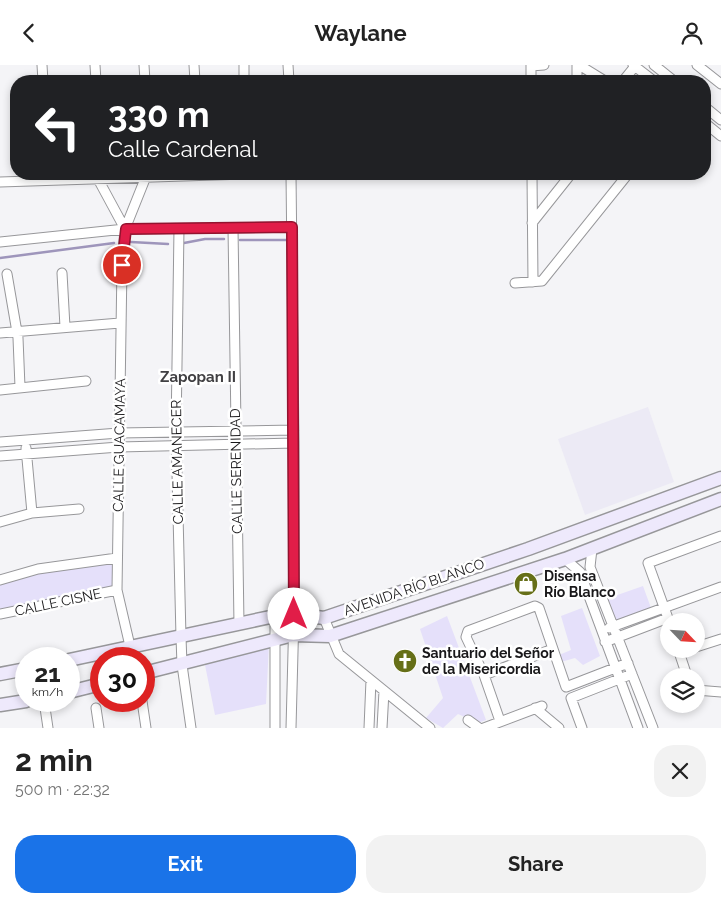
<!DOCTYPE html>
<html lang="en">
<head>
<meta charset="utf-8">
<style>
  :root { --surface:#fff; --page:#f2f2f2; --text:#222; --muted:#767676; --accent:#1a73e8 }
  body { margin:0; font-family:Raleway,sans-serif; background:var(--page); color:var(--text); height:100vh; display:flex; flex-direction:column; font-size:19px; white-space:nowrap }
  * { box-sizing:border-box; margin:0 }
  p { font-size:16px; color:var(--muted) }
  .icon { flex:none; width:28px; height:28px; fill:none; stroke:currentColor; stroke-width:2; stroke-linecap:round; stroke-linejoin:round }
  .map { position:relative; height:663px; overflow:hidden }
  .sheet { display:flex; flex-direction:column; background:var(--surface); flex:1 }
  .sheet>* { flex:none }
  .banner { position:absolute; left:10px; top:10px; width:701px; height:105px; border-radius:20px; box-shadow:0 2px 8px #0003; background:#202124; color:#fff; overflow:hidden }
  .needle { width:32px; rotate:115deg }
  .controls { position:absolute; left:660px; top:548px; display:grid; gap:10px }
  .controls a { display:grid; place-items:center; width:45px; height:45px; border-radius:50%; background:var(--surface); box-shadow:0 2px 8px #0003; font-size:25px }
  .speed { position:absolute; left:15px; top:582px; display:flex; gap:10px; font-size:25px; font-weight:700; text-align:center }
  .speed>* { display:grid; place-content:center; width:65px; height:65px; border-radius:50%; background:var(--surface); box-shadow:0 2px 8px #0003; line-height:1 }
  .speed small { font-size:12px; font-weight:400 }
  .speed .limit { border:8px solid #d22; background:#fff; color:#111 }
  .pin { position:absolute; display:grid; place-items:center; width:42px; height:42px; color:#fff; margin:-21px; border:2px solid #fff; border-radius:50%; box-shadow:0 1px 5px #0007 }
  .me { position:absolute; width:55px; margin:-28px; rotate:0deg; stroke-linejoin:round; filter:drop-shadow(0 0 4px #0008) }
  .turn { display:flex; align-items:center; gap:18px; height:105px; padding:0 15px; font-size:22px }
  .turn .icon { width:65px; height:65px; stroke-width:2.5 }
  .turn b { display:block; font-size:35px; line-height:42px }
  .round { display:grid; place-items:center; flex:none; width:52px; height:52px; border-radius:20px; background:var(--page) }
  .headline { display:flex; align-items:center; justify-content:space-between; height:85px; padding:0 15px }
  h1 { font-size:30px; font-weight:700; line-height:38px }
  .cta { display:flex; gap:10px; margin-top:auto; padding:10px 15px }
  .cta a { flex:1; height:58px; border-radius:20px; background:var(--accent); color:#fff; font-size:20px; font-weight:700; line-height:58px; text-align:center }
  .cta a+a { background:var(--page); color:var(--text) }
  header { display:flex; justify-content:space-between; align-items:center; height:65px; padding:0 15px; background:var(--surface); font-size:22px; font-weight:700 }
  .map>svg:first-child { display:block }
</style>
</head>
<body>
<header><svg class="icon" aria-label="back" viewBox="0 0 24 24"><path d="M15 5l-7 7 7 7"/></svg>Waylane<svg class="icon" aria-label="person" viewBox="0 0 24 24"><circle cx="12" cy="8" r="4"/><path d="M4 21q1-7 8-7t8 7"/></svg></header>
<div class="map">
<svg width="721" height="663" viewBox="0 0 721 663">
  <rect width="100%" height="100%" fill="#f4f4f7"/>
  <path fill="#eceaf5" d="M648 342 674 417 585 450 558 374Z"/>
  <path fill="#e5e0fa" d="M114 495V522L0 546V519L40 508Z
    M643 521 651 543 614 559 606 534Z
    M582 543 600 591 583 600 575 593 561 597 559 590 571 585 561 551Z
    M447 551 486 655 478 658 458 649 443 663 426 653 443 633 420 564Z
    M269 579 266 639 215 650 204 595Z"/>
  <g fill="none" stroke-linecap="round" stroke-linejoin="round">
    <path stroke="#9e95bb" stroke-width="2.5" d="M240 175H287
      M131 177 168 179
      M184 178 205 174H224
      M0 193 114 178"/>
    <g stroke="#97979a" stroke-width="11">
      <path id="street" d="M42 0 43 16
        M95 0 96 16
        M144 0 145 16
        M194 0 195 16
        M244 0V16
        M288 0 289 16
        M531 0V16
        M577 0V16
        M579 0 605 16
        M633 0 654 16
        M654 0 674 16
        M697 0 721 19
        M531 1 544 0
        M623 16 636 0
        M705 42 721 55
        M705 58 721 71
        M98 109V114L125 164
        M532 109 533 217
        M0 117 245 109
        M532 158 571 109
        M233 163 239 559
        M179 164 176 367 181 572 182 600 191 663
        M0 177 125 164 292 162
        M62 208 65 262
        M7 209 18 273 20 322
        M515 218 542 216 628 109
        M0 268 120 258
        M0 325 86 316
        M0 377 119 368 294 365
        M26 383 32 448
        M0 391 119 382 294 378
        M0 457 32 448 79 444
        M592 484 590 502 653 663
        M565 494 580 507 638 663
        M0 515 38 504 117 493
        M0 549 117 525
        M275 551V663
        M324 553 339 589 430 663
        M669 556 648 498 721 471
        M609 563 721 522
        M605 577 668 553
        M696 582 721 574
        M678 584 687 611
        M133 594 117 525 122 200 125 164 147 109
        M484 610 553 584
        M696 625 721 627
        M44 636 48 663
        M142 636 146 663
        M96 643 99 663
        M535 643 559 663
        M468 655 479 663
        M500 656 484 610 466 572 468 566 535 541 539 543 566 622 628 598
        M291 663 294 549V378L291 109
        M369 663 371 615
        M382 663 384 626
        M484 663 542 641
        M582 663 571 633 632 609"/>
    </g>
    <g stroke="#97979a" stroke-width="15">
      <path id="secondary" d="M69 595 275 551 294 549 324 553 528 484 721 413
        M144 608 293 570 330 571 565 494 721 434
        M0 609 26 604
        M69 627 101 619
        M0 640 26 636"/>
    </g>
    <use href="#street" stroke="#fff" stroke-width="9"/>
    <use href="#secondary" stroke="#eee9fc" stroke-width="12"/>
  </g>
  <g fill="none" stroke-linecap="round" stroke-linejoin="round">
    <g stroke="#92132f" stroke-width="12">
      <path id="route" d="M122 200 126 164 292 162 294 549"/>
    </g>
    <use href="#route" stroke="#e11d48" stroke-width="9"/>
  </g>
  <defs>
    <g id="shop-disc" transform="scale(1.25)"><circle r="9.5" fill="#666f18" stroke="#fff"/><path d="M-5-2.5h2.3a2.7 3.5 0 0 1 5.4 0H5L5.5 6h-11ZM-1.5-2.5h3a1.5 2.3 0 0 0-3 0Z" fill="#fff"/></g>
    <g id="church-disc" transform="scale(1.25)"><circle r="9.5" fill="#666f18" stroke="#fff"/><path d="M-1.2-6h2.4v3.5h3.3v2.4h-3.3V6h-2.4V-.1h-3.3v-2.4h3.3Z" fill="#fff"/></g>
  </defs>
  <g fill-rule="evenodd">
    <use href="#shop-disc" x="526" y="519"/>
    <use href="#church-disc" x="405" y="596"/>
  </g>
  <g text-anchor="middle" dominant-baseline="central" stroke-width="5" stroke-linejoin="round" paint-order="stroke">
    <g font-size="14" fill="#19181a" stroke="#fff">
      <text transform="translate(119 380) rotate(-89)">CALLE GUACAMAYA</text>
      <text transform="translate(177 397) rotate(-91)">CALLE AMANECER</text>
      <text transform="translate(236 406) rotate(-91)">CALLE SERENIDAD</text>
      <text transform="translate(414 522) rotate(-19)">AVENIDA RÍO BLANCO</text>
      <text transform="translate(58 537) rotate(-12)">CALLE CISNE</text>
    </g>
    <g font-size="14" font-weight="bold" fill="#19181a" stroke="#fff" text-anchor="start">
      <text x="544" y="511">Disensa<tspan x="544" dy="16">Río Blanco</tspan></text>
      <text x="422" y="588">Santuario del Señor<tspan x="422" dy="16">de la Misericordia</tspan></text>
    </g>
    <g font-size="15" font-weight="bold" fill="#414043" stroke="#fff">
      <text x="198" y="312">Zapopan II</text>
    </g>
  </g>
</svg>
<div class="controls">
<a><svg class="needle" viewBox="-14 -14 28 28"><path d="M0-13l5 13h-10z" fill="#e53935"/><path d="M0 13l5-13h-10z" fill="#767676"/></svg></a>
<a><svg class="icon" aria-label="layers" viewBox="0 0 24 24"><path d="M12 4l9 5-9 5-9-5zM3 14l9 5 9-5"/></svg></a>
</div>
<div class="speed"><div>21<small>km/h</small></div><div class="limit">30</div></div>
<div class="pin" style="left:122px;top:200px;background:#d93025"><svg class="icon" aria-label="arrive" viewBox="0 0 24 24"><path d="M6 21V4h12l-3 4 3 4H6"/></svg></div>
<svg class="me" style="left:294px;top:549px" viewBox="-20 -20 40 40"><circle r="19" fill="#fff"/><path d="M0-13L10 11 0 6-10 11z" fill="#e11d48"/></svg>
<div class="banner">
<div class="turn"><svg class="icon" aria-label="left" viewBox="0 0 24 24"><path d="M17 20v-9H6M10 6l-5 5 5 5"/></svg><div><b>330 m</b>Calle Cardenal</div></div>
</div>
</div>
<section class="sheet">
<div class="headline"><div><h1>2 min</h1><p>500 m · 22:32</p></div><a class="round"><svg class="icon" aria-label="close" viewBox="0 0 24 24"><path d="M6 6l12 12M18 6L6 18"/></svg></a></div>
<div class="cta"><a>Exit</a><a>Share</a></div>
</section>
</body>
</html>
